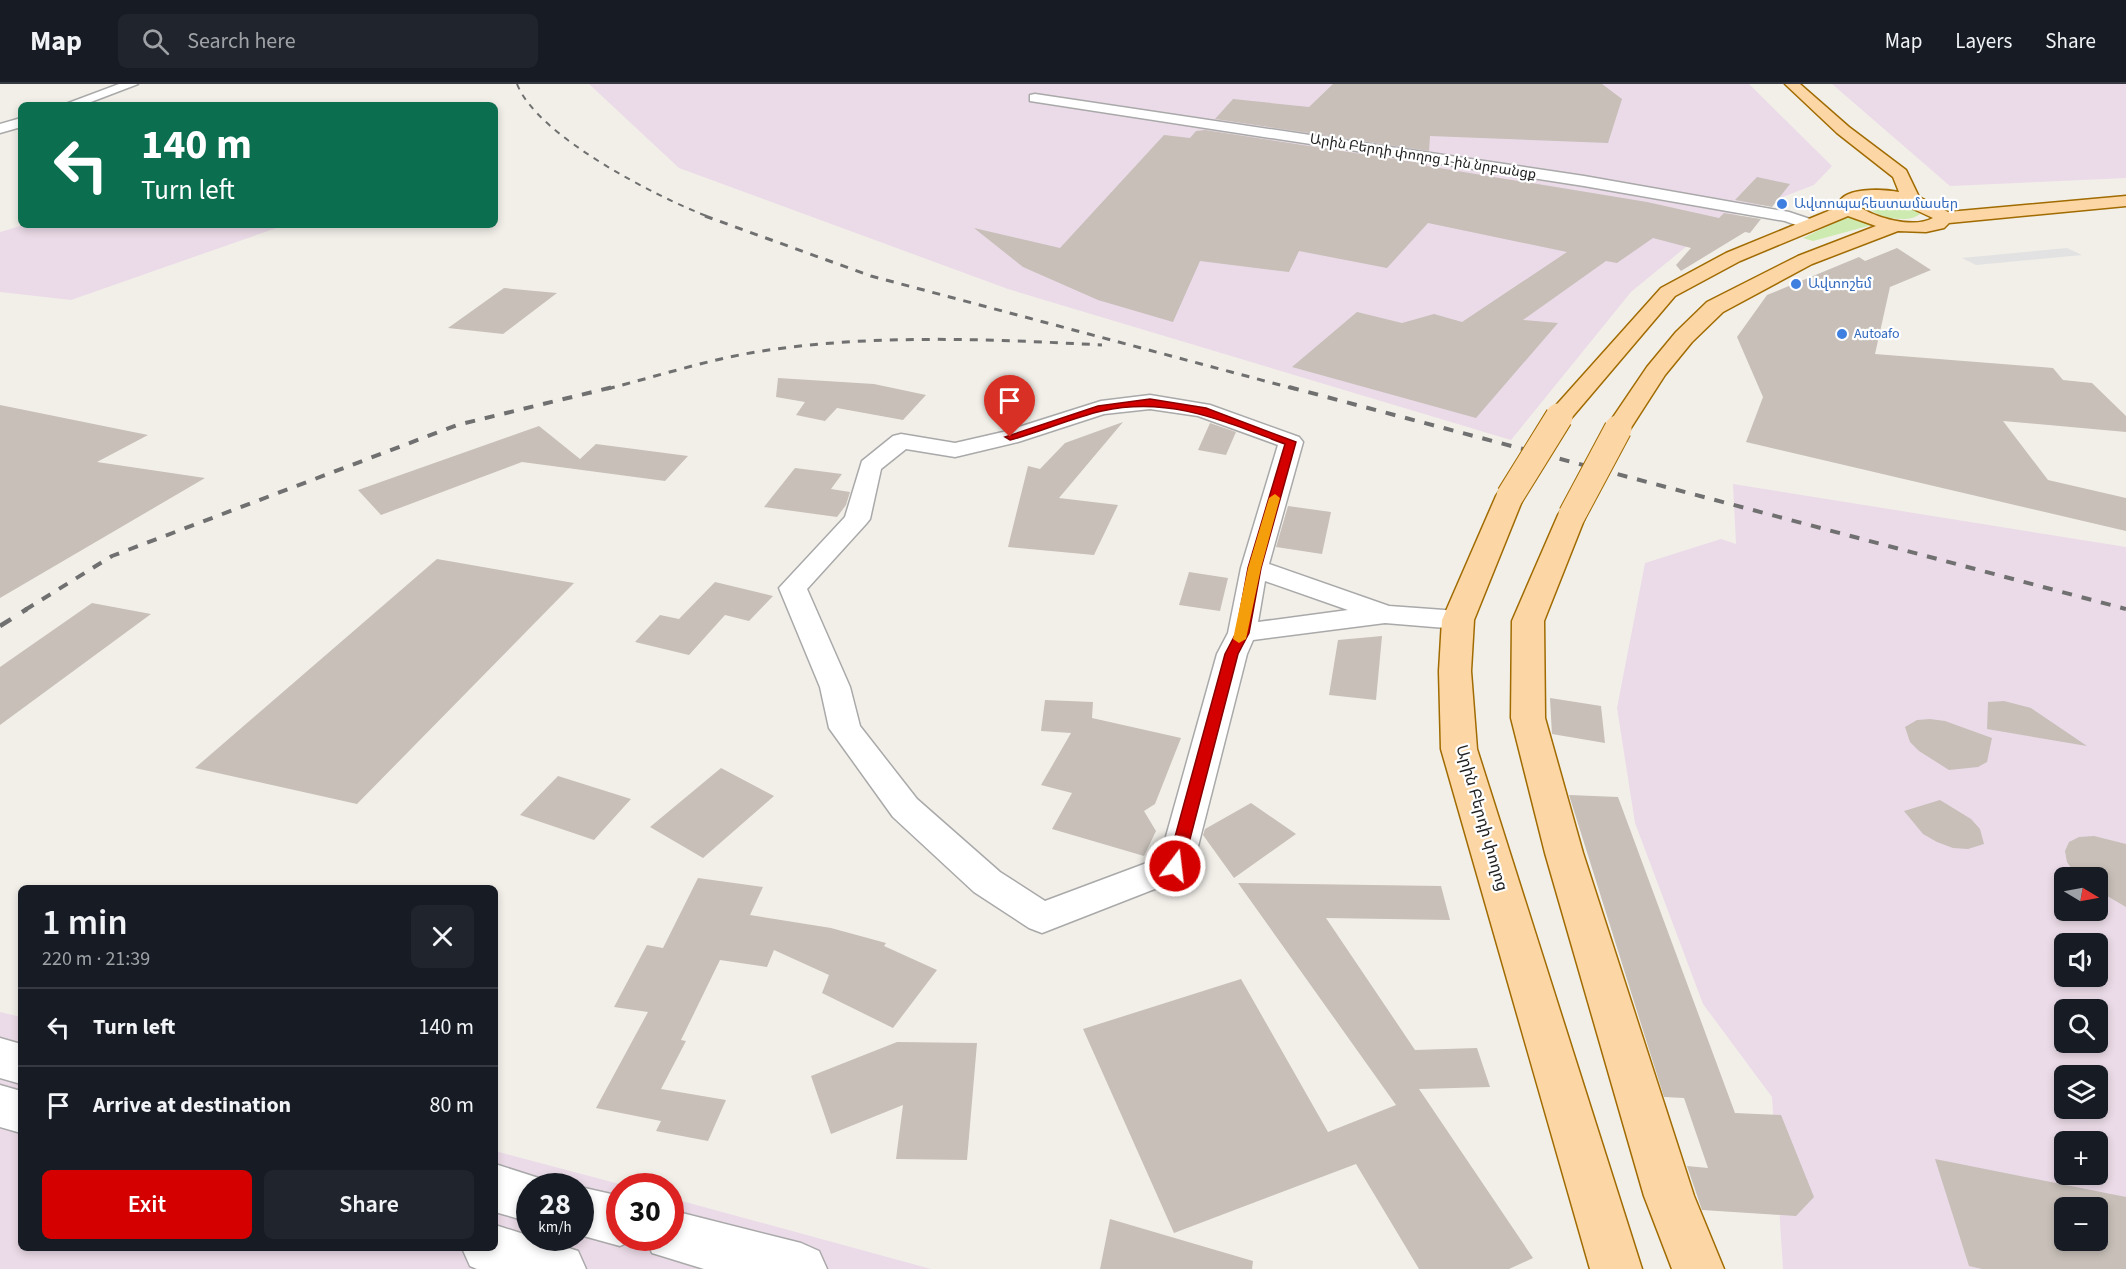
<!DOCTYPE html>
<html lang="en">
<head>
<meta charset="utf-8">
<style>
  :root { --surface:#171b24; --page:#20242c; --text:#f1f3f6; --muted:#9ea1a6; --line:#363941; --accent:#d40000 }
  body { margin:0; font-family:"Source Sans 3","Noto Sans Armenian",sans-serif; background:var(--page); color:var(--text); height:100vh; display:flex; flex-direction:column; font-size:22px; white-space:nowrap }
  * { box-sizing:border-box; margin:0 }
  p { font-size:20px; color:var(--muted) }
  .icon { flex:none; width:33px; height:33px; fill:none; stroke:currentColor; stroke-width:2; stroke-linecap:round; stroke-linejoin:round }
  .map { position:relative; flex:1; overflow:hidden }
  .drawer { position:absolute; left:18px; top:801px; width:480px; height:366px; display:flex; flex-direction:column; background:var(--surface); border-radius:9px; box-shadow:0 3px 9px #0003 }
  .drawer>* { flex:none }
  .top-card { position:absolute; left:18px; top:18px; width:480px; height:126px; border-radius:9px; box-shadow:0 3px 9px #0003; background:#0b6e4f; color:#fff; overflow:hidden }
  .needle { width:39px; rotate:100deg }
  .fabs { position:absolute; left:2054px; top:783px; display:grid; gap:12px }
  .fabs a { display:grid; place-items:center; width:54px; height:54px; border-radius:9px; background:var(--surface); box-shadow:0 3px 9px #0003; font-size:30px }
  .speed { position:absolute; left:516px; top:1089px; display:flex; gap:12px; font-size:30px; font-weight:700; text-align:center }
  .speed>* { display:grid; place-content:center; width:78px; height:78px; border-radius:50%; background:var(--surface); box-shadow:0 3px 9px #0003; line-height:1 }
  .speed small { font-size:15px; font-weight:400 }
  .speed .limit { border:9px solid #d22; background:#fff; color:#111 }
  .pin { position:absolute; display:grid; place-items:center; width:51px; height:51px; color:#fff; margin:-62px -26px; border-radius:50% 50% 50% 0; rotate:-45deg; box-shadow:0 0 6px #0007 }
  .pin .icon { rotate:45deg }
  .me { position:absolute; width:66px; margin:-33px; rotate:15deg; stroke-linejoin:round; filter:drop-shadow(0 0 4px #0008) }
  .turn { display:flex; align-items:center; gap:21px; height:126px; padding:0 24px; font-size:27px }
  .turn .icon { width:78px; height:78px; stroke-width:2.5 }
  .turn b { display:block; font-size:42px; line-height:51px }
  .round { display:grid; place-items:center; flex:none; width:63px; height:63px; border-radius:9px; background:var(--page) }
  .headline { display:flex; align-items:center; justify-content:space-between; height:102px; padding:0 24px }
  h1 { font-size:36px; font-weight:600; line-height:45px }
  .cta { display:flex; gap:12px; margin-top:auto; padding:12px 24px }
  .cta a { flex:1; height:69px; border-radius:9px; background:var(--accent); color:#fff; font-size:24px; font-weight:600; line-height:69px; text-align:center }
  .cta a+a { background:var(--page); color:var(--text) }
  ul { padding:0; list-style:none }
  li { display:flex; align-items:center; gap:18px; height:78px; padding:0 24px; border-top:2px solid var(--line) }
  li div { flex:1 }
  li b { display:block; font-size:22px }
  li em { font-style:normal }
  header { display:flex; align-items:center; gap:36px; box-sizing:border-box; height:84px; padding:0 30px; background:var(--surface); border-bottom:2px solid var(--line) }
  header strong { font-size:28px }
  nav { display:flex; gap:33px; margin-inline-start:auto; font-size:21px }
  .search { width:420px; height:54px; background:var(--page); display:flex; align-items:center; gap:15px; box-sizing:border-box; padding:0 21px; border-radius:9px; color:var(--muted); font-size:22px }
  .map>svg:first-child { display:block }
</style>
</head>
<body>
<header>
<strong>Map</strong>
<div class="search"><svg class="icon" aria-label="search" viewBox="0 0 24 24"><circle cx="10" cy="10" r="6"/><path d="M15 15l6 6"/></svg>Search here</div>
<nav><a>Map</a><a>Layers</a><a>Share</a></nav>
</header>
<div class="map">
<svg width="2126" height="1185" viewBox="0 0 2126 1185">
  <rect width="100%" height="100%" fill="#f2efe9"/>
  <path fill="#ebdbe8" fill-rule="evenodd" d="M589 0H1749L1832 82 1814 101 1715 139 1631 208 1511 356 1008 205 679 84Z
    M1832 0H2126V94L1950 102Z
    M24 141H285L71 216 0 208V148Z
    M1733 400 2126 463V1185H1783L1772 1013 1703 920 1635 739 1617 624 1645 479 1721 455 1736 460ZM2064 794H2097V826H2064ZM2064 860H2097V892H2064ZM2064 926H2097V958H2064ZM2064 992H2097V1024H2064ZM2064 1058H2097V1090H2064ZM2064 1124H2097V1156H2064Z
    M0 928 21 933V1164H495V1067L627 1102H620V1154H670L671 1114 931 1185H0ZM530 1102H580V1154H530Z"/>
  <path fill="#cdebb0" d="M1890 118 1908 122 1920 130C1908 140 1878 134 1867 123L1871 119Z
    M1846 133 1872 141 1813 157 1803 154Z"/>
  <path fill="#e2e2e2" d="M2067 164 2082 171 1976 181 1962 174Z"/>
  <path fill="#c7bfb8" fill-rule="evenodd" d="M1333 0H1602L1622 15 1608 59 1430 52 1429 67 1215 35 1233 15 1309 23Z
    M1205 46 1427 80V82L1647 118 1719 134 1724 129 1761 135 1750 149 1745 148 1681 187 1676 181 1691 164 1653 154 1617 179 1606 177 1523 236 1558 239 1476 334 1292 283 1357 228 1402 239 1434 230 1462 238 1567 168 1428 139 1387 184 1299 167 1289 188 1200 177 1173 238 1098 216 1023 183 974 144 1060 164 1164 51 1190 54 1196 47Z
    M1757 93 1790 100 1772 123 1735 116Z
    M1897 164 1931 186 1890 203 1875 270 2053 284 2063 296 2092 299 2126 332V348L2003 337 2048 396 2126 414V447L1746 358 1763 313 1737 253 1767 211 1859 173 1865 177Z
    M504 204 557 209 503 250 448 244Z
    M778 294 874 300 926 311 903 336 837 324 825 337 796 331 805 318 776 313Z
    M0 321 148 351 97 378 205 394 0 514Z
    M1123 338 1059 414 1118 421 1094 471 1008 463 1028 382 1040 385 1065 359Z
    M1210 339 1236 348 1226 371 1198 366Z
    M539 342 580 375 596 360 688 372 665 397 522 378 381 431 358 406Z
    M795 384 842 390 831 405 850 408 846 421 837 433 764 423Z
    M1288 422 1331 428 1322 470 1276 463Z
    M437 475 574 499 357 720 195 684Z
    M1189 488 1228 494 1220 527 1179 521Z
    M715 498 773 512 749 537 725 531 689 571 635 558 660 531 679 535Z
    M92 519 151 530 0 641V583Z
    M1382 552 1376 616 1329 611 1338 556Z
    M1550 614 1601 622 1605 659 1552 650Z
    M1045 616 1093 618 1092 634 1181 654 1155 720 1144 727 1156 747 1144 772 1052 745 1072 709 1041 701 1071 649 1041 647Z
    M2004 617 2031 624 2087 662 1987 645 1988 618Z
    M1930 635 1945 637 1992 654 1987 678 1978 683 1949 686 1919 667 1910 658 1905 643 1917 636Z
    M721 684 774 712 703 774 650 743Z
    M558 692 631 715 594 756 520 731Z
    M1569 711 1618 713 1735 1029 1781 1031 1814 1113 1796 1132 1702 1126 1687 1082 1708 1084 1684 1014 1664 1013Z
    M1940 716 1971 735 1980 745 1984 760 1968 765 1953 764 1937 758 1923 750 1904 727Z
    M1251 719 1296 750 1234 794 1203 751 1205 745Z
    M2094 752 2126 760V823L2097 806V794H2078L2067 778 2065 767 2069 758 2079 753Z
    M698 794 763 803 750 831 831 844 886 859 884 862 937 886 893 944 822 909 829 891 774 866 767 883 720 876 681 956 686 957 661 1005 726 1016 708 1057 656 1047 661 1037 596 1024 648 928 614 923 647 861 663 864Z
    M1238 799 1441 802 1450 836 1326 834 1415 966 1477 964 1490 1003 1419 1005 1533 1174 1509 1185H1419L1356 1080 1174 1149 1083 945 1241 895 1328 1048 1396 1021Z
    M897 958 977 959 967 1076 896 1075 903 1021 831 1050 811 992Z
    M1935 1075 2126 1113V1185H1982L1969 1182ZM2064 1124H2097V1156H2064Z
    M1110 1135 1253 1177 1252 1185H1100Z"/>
  <g fill="none" stroke-linecap="round" stroke-linejoin="round">
    <g stroke="#a9a9a9" stroke-width="3">
      <path id="minor" d="M119 0H138L83 21H63Z
        M1035 10 1584 92 1789 128 1816 137 1818 141 1810 146 1785 137 1584 102 1030 17V11Z
        M21 34V43L0 49V40Z
        M1150 311 1210 321 1299 353 1303 358 1269 480 1389 522 1458 527 1468 530 1472 536 1468 542 1458 545 1385 539 1253 556 1247 570 1193 782 1188 792 1042 849 1029 844 974 808 893 733 829 644 820 603 779 504 845 433 862 377 893 352 901 350 955 359 1003 348 1101 317ZM1150 325 1198 332 1278 361 1241 484 1228 549 1217 570 1160 774 1045 817 1000 788 917 715 860 642 850 603 807 505 866 440 870 435 881 385 906 365 955 373 1018 358 1104 330ZM1265 497 1348 526 1258 538Z"/>
    </g>
    <g stroke="#a9a9a9" stroke-width="3">
      <path id="tertiary" d="M0 954 21 960V1000L0 994Z
        M0 1001 21 1007V1049L0 1043Z
        M495 1080 548 1097 550 1102H530V1138L495 1128Z
        M580 1103 620 1112V1154H638L620 1162 580 1151Z
        M670 1126 801 1159 819 1167 827 1185H704L652 1169 646 1154H670Z
        M495 1141 578 1167 586 1185H477L470 1182 462 1164H495Z"/>
    </g>
    <g stroke="#a06b00" stroke-width="3">
      <path id="primary" d="M1785 0H1800L1849 43 1906 86 1919 113 1948 128 2126 112V122L1949 139 1944 144 1926 148 1898 147 1812 180 1723 228 1692 258 1665 291 1627 350 1618 353 1609 350 1605 345 1647 283 1676 248 1707 218 1798 172 1876 142 1848 132 1740 177 1675 212 1568 338 1559 340 1550 338 1547 333 1550 328 1661 204 1726 169 1838 123C1839 102 1884 105 1899 108L1893 93 1837 49ZM1879 116 1905 121 1933 134C1913 145 1874 134 1857 121L1865 117Z
        M1510 404 1520 406 1524 412 1474 536 1471 587 1477 665 1642 1185H1590L1441 665 1439 587 1442 536 1496 412 1500 406Z
        M1572 423 1582 425 1586 431 1544 537 1545 634 1583 769 1694 1112 1724 1185H1672L1644 1112 1545 769 1511 634 1512 537 1558 431 1562 425Z"/>
    </g>
    <use href="#minor" fill="#fff" fill-rule="evenodd"/>
    <use href="#tertiary" fill="#fff" fill-rule="evenodd"/>
    <use href="#primary" fill="#fcd6a4" fill-rule="evenodd"/>
    <path stroke="#707070" stroke-width="2" stroke-dasharray="6 6" stroke-linecap="butt" d="M517 0C538 53 657 113 709 133"/>
    <path stroke="#707070" stroke-width="3" stroke-dasharray="8 8" stroke-linecap="butt" d="M705 132 871 192 1295 305
      M607 305C658 292 710 275 762 267 873 250 990 255 1102 261"/>
    <path stroke="#707070" stroke-width="4" stroke-dasharray="10 10" stroke-linecap="butt" d="M1289 303 2126 525
      M25 526 112 472 457 341 613 303"/>
    <path stroke="#707070" stroke-width="4.5" stroke-dasharray="13 13" stroke-linecap="butt" d="M0 542 27 525"/>
    <g stroke="#a06b00" stroke-width="29" stroke-linecap="butt">
      <path id="primary-bridge" d="M1510 412 1559 333
        M1572 431 1618 345"/>
    </g>
    <use href="#primary-bridge" stroke="#fcd6a4" stroke-width="27"/>
  </g>
  <path fill="#d40000" stroke="#8a0000" stroke-width="1.5" d="M1150 315 1206 324 1296 358 1261 484 1249 549 1238 570 1183 782 1175 788 1167 782 1225 570 1236 549 1248 484 1285 360C1223 337 1170 312 1102 327 1071 334 1041 348 1010 356L1005 353 1098 322Z"/>
  <path fill="#f59e0b" d="M1275 410 1280 414 1261 484 1246 555 1239 559 1233 555 1248 484 1269 414Z"/>
  <g fill="#3f7fe0" stroke="#fff" stroke-width="2">
    <circle cx="1782" cy="120" r="6"/>
    <circle cx="1796" cy="200" r="6"/>
    <circle cx="1842" cy="250" r="6"/>
  </g>
  <g text-anchor="middle" dominant-baseline="central" stroke-width="4.5" stroke-linejoin="round" paint-order="stroke">
    <g font-size="14" fill="#222" stroke="#fff">
      <text transform="translate(1423 73) rotate(9)">Արին Բերդի փողոց 1-ին նրբանցք</text>
    </g>
    <g font-size="14" fill="#366cbe" stroke="#fff" text-anchor="start">
      <text x="1794" y="120">Ավտոպահեստամասեր</text>
      <text x="1808" y="200">Ավտոշեմ</text>
      <text x="1854" y="250">Autoafo</text>
    </g>
    <g font-size="16" fill="#222" stroke="#fff">
      <text transform="translate(1482 734) rotate(74)">Արին Բերդի փողոց</text>
    </g>
  </g>
</svg>
<div class="fabs">
<a><svg class="needle" viewBox="-14 -14 28 28"><path d="M0-13l5 13h-10z" fill="#e53935"/><path d="M0 13l5-13h-10z" fill="#9ea1a6"/></svg></a>
<a><svg class="icon" aria-label="sound" viewBox="0 0 24 24"><path d="M4 9h4l5-4v14l-5-4H4zM17 9q2 3 0 6"/></svg></a>
<a><svg class="icon" aria-label="search" viewBox="0 0 24 24"><circle cx="10" cy="10" r="6"/><path d="M15 15l6 6"/></svg></a>
<a><svg class="icon" aria-label="layers" viewBox="0 0 24 24"><path d="M12 4l9 5-9 5-9-5zM3 14l9 5 9-5"/></svg></a>
<a>+</a>
<a>−</a>
</div>
<div class="speed"><div>28<small>km/h</small></div><div class="limit">30</div></div>
<div class="pin" style="left:1010px;top:353px;background:#d93025"><svg class="icon" aria-label="arrive" viewBox="0 0 24 24"><path d="M6 21V4h12l-3 4 3 4H6"/></svg></div>
<svg class="me" style="left:1175px;top:782px" viewBox="-20 -20 40 40"><circle r="17" fill="#d40000" stroke="#fff" stroke-width="3"/><path d="M0-11L8 9 0 5-8 9z" fill="#fff"/></svg>
<div class="top-card">
<div class="turn"><svg class="icon" aria-label="left" viewBox="0 0 24 24"><path d="M17 20v-9H6M10 6l-5 5 5 5"/></svg><div><b>140 m</b>Turn left</div></div>
</div>
<section class="drawer">
<div class="headline"><div><h1>1 min</h1><p>220 m · 21:39</p></div><a class="round"><svg class="icon" aria-label="close" viewBox="0 0 24 24"><path d="M6 6l12 12M18 6L6 18"/></svg></a></div>
<ul>
<li><svg class="icon" aria-label="left" viewBox="0 0 24 24"><path d="M17 20v-9H6M10 6l-5 5 5 5"/></svg><div><b>Turn left</b></div><em>140 m</em></li>
<li><svg class="icon" aria-label="arrive" viewBox="0 0 24 24"><path d="M6 21V4h12l-3 4 3 4H6"/></svg><div><b>Arrive at destination</b></div><em>80 m</em></li>
</ul>
<div class="cta"><a>Exit</a><a>Share</a></div>
</section>
</div>
</body>
</html>
